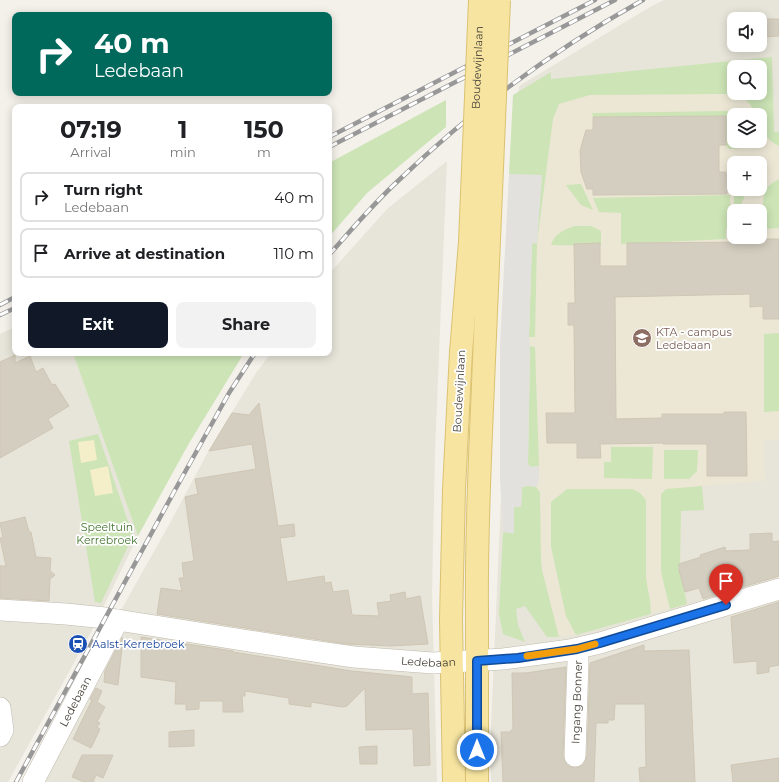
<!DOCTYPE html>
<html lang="en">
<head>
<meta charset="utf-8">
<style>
  :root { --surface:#fff; --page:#f2f2f2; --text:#202124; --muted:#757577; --line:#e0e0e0; --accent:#111827 }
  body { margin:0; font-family:Montserrat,sans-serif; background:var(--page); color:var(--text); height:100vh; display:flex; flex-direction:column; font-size:15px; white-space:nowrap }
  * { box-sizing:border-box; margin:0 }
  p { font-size:13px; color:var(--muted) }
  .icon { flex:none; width:22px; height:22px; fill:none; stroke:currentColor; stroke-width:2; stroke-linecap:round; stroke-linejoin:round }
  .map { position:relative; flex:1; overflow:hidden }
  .details { position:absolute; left:12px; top:104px; width:320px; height:252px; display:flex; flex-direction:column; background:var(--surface); border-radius:8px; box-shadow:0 2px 10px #0003 }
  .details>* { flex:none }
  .hud { position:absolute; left:12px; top:12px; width:320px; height:84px; border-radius:8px; box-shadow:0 2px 10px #0003; background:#00695c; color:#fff; overflow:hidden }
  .buttons { position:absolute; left:727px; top:12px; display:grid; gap:8px }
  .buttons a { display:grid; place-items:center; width:40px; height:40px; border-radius:8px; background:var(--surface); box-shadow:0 2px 10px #0003; font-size:20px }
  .pin { position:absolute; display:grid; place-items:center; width:34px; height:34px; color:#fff; margin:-41px -17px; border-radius:50% 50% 50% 0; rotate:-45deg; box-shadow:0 0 4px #0007 }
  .pin .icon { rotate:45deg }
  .me { position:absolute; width:44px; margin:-22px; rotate:0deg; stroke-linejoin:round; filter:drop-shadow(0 0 3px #0008) }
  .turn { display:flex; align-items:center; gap:14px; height:84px; padding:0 16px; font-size:18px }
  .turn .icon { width:52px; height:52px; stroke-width:2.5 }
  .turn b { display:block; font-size:28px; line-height:34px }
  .eta { display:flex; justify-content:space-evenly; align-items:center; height:68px; text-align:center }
  .eta b { font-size:24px; font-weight:700; line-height:28px }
  .action { display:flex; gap:8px; margin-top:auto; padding:8px 16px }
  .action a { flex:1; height:46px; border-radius:8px; background:var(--accent); color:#fff; font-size:16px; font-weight:700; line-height:46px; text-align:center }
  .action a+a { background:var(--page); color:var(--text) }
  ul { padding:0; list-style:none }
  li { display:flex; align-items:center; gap:12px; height:50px; margin:0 8px 6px; padding:0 8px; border:2px solid var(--line); border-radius:8px }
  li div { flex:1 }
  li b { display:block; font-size:15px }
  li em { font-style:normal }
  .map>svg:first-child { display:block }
</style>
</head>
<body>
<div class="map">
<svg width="779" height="782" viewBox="0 0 779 782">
  <rect width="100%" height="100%" fill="#f4f1ea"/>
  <path fill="#e7e4d9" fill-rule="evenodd" d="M664 0H779V782H491L490 750 519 86 650 7ZM734 19H760V45H734ZM734 67H760V93H734ZM734 115H760V141H734ZM734 163H760V189H734ZM734 211H760V237H734Z
    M447 161 435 450 432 594 437 782H29L106 637 170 523 209 450 256 373 271 353H329V274L387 209Z
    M15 327V353H73L138 536 91 632 8 782H0V334Z"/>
  <path fill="#ece7d5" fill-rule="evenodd" d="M772 57 774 132H779V439L764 441 765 481 702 486 704 510 681 511 680 570 687 604 576 635 547 637 527 533 503 532 542 175 551 79ZM734 67H760V93H734ZM734 115H760V141H734ZM734 163H760V189H734ZM734 211H760V237H734Z"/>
  <path fill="#cce4b6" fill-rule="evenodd" d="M772 57 774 132H779V146C766 140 760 129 760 115H756C749 98 741 96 725 94L590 95 559 104 553 119 537 243 535 337H529L532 244 509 174 513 95 551 72V79ZM734 67H760V93H734Z
    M446 100V127L367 193 329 237V163Z
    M727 111 735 115H734V141H744V148L729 149 726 145V116L593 117 592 113Z
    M779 179V228L763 229C764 218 761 199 766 190 769 184 774 182 779 179Z
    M581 184 593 210 581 205 566 185Z
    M737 189H744V198L739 208H734V190H736Z
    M730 195 731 229H726V239L621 244V213L599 212 593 198Z
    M575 226H591L601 231V246L551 245C554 234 565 229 575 226Z
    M779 333V411L764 412V334Z
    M530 346 535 347 539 466 531 467 528 464Z
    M73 353H244L188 445 138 536Z
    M98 434 133 536 101 603 95 602 69 441Z
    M611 447H653L652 479 604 478V462H611Z
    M664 450H698L697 471 689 479H664Z
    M529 486 536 487 540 492 541 560 542 570 559 637H547L525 606 516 609 518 625 525 642 503 634 499 614 503 532 514 533V506H521L522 487Z
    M702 486 704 510 681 511 680 570 687 604 670 609 661 572V494L666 489Z
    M567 489H632L640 493 646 500V578L650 601 651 614 576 635 566 616 551 547V502Z"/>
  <path fill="#f4eec9" d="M94 440 97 460 81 463 78 442Z
    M108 466 113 493 95 496 90 470Z"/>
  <path fill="#e3e1de" d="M509 174 542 175 537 243 532 244 529 337 530 346 528 464 531 467 539 466V481L536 487 529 486 522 487 521 507H514V533L503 532 500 478V345Z"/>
  <path fill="#d4cec0" stroke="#cfc6b4" d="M764 19H779V36L764 37Z
    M726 116V145H719V172H726V175L734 174V190H727V194L593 195V189H587L581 172 580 151 583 140 586 130H593V117Z
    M749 239H779V319H763V306L750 307V294L615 297 616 419 662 418V414H724V412H746L747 476H707V444H663V443L600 444 601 458H577V443H547L546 413H575L574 325H568V303H575L574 244 600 243V266H627V243L749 242Z
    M15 355V363L30 356 36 372 43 368 52 385 55 384 69 406 48 419 53 428 0 458V362Z
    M259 403 278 526 294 524 295 536 280 538 287 582 324 576 325 583 331 582 333 592 348 590 352 615 379 616 377 603 391 601 390 595 405 592 406 599 420 596 428 644 391 646 346 644 157 614 161 588 182 591 179 578H184L182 563 194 561 185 497 198 494 195 479 256 469 252 444 209 451 232 413 249 415Z
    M25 517 29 532H31L36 557 51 558 50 571 55 575 50 579 49 601 0 598V566H6L0 538H3L0 523Z
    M772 533V542L779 541V576L703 599 699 588 685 592 679 570V564L701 557 700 555 725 547 726 551 750 550V534Z
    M779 602V665L769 667V672L757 674V661L734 663 731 617Z
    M141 637 233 651V652L352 671 412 677V694L428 693 430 765 414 766 413 729 366 730 365 688 347 706 342 707 311 702V707L289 704V698L245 691V696H242L243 712H223V701H199V709L186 710V704H175L176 682 141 677Z
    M122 638H123L118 685 104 682 105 671Z
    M644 645V651L689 650 695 782H640L639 768 646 767 645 704H615L614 720H608V723H596L594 782H503L501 732H511V730H513L512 673H526L566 667 563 756 565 762 568 766 575 768 581 766 585 763 587 756 590 663Z
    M96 688 102 691 97 702 105 707 97 722 100 723 97 727 100 729 91 748 73 739 92 700 90 699Z
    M194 730V746L169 747V732Z
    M377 746V764H360L359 747Z
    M82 755H113L103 778 96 775 93 782H84L72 777Z
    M779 758V782H733L731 765Z"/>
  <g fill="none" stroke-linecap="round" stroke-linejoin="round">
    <g stroke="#bfbaad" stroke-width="22">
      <g id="minor">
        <path id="s1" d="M0 610 66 614 105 618 306 650 354 657 433 663 503 659 570 650 600 643 779 589"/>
        <path d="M0 708 3 730 0 736"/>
        <path id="s2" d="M575 756 578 660 577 649"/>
        <path id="s3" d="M33 782 118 620"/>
      </g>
    </g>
    <g stroke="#dbc271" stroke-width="24">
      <path id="major" d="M477 611V782
        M454 782 451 620 454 489 461 352"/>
    </g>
    <use href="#minor" stroke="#fff" stroke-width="21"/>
    <use href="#major" stroke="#f6e4a0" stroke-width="22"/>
    <g stroke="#989898" stroke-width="4.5">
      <path id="rail" d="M329 137 595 0
        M329 147 615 0
        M329 255C352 229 374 203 399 180 472 110 555 49 643 0
        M0 305 15 297
        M0 315 15 308
        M16 782 175 490 229 393 255 353"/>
    </g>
    <use href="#rail" stroke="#fff" stroke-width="3" stroke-dasharray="9" stroke-linecap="butt"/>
    <g stroke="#dbc271" stroke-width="24" stroke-linecap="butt">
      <g id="major-bridge">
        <path id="s4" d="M461 352 470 242 480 0"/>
        <path d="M477 611C476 535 480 459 483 384 488 256 493 128 499 0"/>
      </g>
    </g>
    <use href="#major-bridge" stroke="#f6e4a0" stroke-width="22"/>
  </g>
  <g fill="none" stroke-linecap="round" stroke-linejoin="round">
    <g stroke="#114b97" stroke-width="10">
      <path id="route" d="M477 750V661L518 658 577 649 600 643 726 605"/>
    </g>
    <use href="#route" stroke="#1a73e8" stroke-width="7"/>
    <path stroke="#f59e0b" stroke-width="7" d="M527 656 577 649 595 644"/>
  </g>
  <defs>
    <g id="school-disc" transform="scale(1)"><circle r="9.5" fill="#8d6e63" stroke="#fff"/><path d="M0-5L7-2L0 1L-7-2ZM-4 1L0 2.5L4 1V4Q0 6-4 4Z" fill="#fff"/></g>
    <g id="station-disc" transform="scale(1)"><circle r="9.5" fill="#1a4fb4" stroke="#fff"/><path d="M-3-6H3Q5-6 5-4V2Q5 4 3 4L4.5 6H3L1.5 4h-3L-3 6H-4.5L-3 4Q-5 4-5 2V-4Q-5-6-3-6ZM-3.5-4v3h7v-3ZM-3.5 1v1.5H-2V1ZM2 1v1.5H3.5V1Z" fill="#fff"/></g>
  </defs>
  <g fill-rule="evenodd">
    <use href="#school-disc" x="642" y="338"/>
    <use href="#station-disc" x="78" y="644"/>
  </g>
  <g text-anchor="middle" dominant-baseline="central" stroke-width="3.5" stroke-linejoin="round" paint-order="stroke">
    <g font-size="11" fill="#474239" stroke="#fff">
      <text stroke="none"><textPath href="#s4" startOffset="285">Boudewijnlaan</textPath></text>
      <text transform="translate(459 391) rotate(-87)">Boudewijnlaan</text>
      <text stroke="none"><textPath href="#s1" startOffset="432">Ledebaan</textPath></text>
      <text stroke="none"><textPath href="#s3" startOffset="91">Ledebaan</textPath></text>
      <text stroke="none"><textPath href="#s2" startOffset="54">Ingang Bonner</textPath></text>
    </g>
    <g font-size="11" fill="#785e54" stroke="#fff" text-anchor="start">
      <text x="656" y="332">KTA - campus<tspan x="656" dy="13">Ledebaan</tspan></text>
    </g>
    <g font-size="11" fill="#457530" stroke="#fff">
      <text x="107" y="527">Speeltuin<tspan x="107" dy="13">Kerrebroek</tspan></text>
    </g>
    <g font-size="11" fill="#164399" stroke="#fff" text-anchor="start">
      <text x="92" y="644">Aalst-Kerrebroek</text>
    </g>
  </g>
</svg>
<div class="buttons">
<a><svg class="icon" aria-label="sound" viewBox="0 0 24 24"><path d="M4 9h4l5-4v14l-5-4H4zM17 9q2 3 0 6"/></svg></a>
<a><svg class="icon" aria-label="search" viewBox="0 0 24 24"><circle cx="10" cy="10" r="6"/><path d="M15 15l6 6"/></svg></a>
<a><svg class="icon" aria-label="layers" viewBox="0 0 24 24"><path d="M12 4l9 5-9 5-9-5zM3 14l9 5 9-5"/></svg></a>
<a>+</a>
<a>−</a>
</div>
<div class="pin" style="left:726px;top:605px;background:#d93025"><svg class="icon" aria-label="arrive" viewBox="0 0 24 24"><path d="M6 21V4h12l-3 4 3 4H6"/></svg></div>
<svg class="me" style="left:477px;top:750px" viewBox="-20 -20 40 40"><circle r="17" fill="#1a73e8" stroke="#fff" stroke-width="3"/><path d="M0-11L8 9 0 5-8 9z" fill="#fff"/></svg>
<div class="hud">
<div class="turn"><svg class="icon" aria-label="right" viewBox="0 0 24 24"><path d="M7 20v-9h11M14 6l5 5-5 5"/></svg><div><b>40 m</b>Ledebaan</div></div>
</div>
<section class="details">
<div class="eta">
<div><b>07:19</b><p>Arrival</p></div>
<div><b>1</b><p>min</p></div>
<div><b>150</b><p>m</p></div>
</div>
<ul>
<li><svg class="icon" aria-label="right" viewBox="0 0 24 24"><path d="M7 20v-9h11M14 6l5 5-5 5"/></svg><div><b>Turn right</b><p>Ledebaan</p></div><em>40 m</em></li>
<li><svg class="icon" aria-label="arrive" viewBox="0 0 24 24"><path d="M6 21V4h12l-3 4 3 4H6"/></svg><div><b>Arrive at destination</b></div><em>110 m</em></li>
</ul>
<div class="action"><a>Exit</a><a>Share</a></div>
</section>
</div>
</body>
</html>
